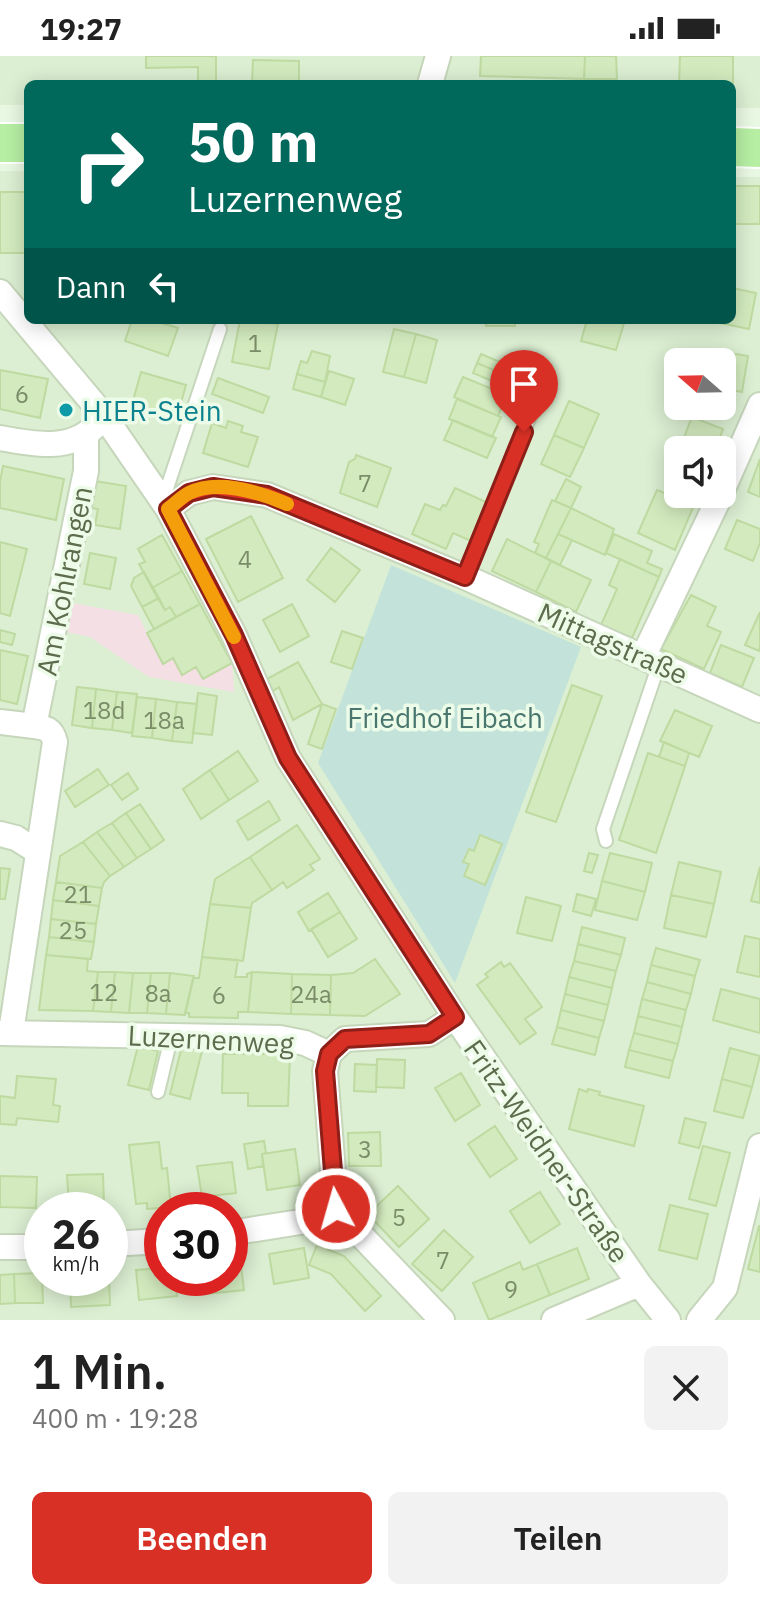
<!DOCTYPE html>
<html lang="de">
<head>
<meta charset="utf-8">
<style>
  :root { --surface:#fff; --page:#f2f2f2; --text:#222; --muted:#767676; --accent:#d93025 }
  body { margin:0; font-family:"IBM Plex Sans",sans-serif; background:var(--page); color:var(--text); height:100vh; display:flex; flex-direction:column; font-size:30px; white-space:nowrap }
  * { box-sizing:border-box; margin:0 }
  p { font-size:26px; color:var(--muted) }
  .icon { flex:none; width:44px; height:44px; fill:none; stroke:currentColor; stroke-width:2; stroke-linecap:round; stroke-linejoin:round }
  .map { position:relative; height:1264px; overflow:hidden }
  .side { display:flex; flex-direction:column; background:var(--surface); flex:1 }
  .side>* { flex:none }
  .hud { position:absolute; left:24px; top:24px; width:712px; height:244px; border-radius:12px; box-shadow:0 4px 20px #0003; background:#00695c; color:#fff; overflow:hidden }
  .needle { width:52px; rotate:290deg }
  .tools { position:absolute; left:664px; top:292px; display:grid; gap:16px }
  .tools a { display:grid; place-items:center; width:72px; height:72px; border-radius:12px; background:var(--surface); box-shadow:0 4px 20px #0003; font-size:40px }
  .speed { position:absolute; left:24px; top:1136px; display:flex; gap:16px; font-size:40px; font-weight:700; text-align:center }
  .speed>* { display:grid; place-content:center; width:104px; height:104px; border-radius:50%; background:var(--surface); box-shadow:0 4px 20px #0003; line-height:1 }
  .speed small { font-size:20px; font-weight:400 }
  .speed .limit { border:12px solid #d22; background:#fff; color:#111 }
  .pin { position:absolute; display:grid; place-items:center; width:68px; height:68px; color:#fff; margin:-82px -34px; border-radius:50% 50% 50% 0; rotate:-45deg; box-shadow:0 0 8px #0007 }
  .pin .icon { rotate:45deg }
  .me { position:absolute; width:88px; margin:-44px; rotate:354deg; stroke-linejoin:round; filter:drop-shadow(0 0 6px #0008) }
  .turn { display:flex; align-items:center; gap:28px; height:168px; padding:0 32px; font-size:36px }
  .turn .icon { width:104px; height:104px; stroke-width:2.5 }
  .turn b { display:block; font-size:56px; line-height:68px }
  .then { display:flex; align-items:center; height:76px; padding:0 32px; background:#0003; gap:16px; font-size:30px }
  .round { display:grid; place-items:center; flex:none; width:84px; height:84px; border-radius:12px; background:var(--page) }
  .summary { display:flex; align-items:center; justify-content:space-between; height:136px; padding:0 32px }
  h1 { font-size:48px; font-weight:600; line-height:60px }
  .action { display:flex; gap:16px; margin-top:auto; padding:16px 32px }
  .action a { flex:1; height:92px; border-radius:12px; background:var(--accent); color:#fff; font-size:32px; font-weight:600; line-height:92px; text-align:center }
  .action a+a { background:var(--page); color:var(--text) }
  .status { display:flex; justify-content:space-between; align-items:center; height:56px; padding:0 40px; background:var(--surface); direction:ltr }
  .status svg { height:22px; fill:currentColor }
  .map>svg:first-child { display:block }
</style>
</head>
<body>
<div class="status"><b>19:27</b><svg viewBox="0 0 49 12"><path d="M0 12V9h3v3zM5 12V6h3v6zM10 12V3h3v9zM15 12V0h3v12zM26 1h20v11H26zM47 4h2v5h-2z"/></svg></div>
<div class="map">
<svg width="760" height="1264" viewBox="0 0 760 1264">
  <rect width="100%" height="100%" fill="#e8f8e2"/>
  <path fill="#dcefd2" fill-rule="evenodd" d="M0 0H760V52H732V28H28V49H0Z
    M0 115H28V264H732V121H760V1264H0ZM678 306H722V350H678ZM678 394H722V438H678ZM42 1154H110V1222H42ZM162 1154H230V1222H162Z"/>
  <path fill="#f4dfe5" d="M72 547 138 559 147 577 200 548 232 607 234 636 149 621 90 581 66 576Z"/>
  <path fill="#c3e3da" d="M391 509 581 591 455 927 318 707Z"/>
  <path fill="#d3eabe" stroke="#bedaa1" stroke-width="2" d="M146 0H216V28H198V11L146 12Z
    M481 0H585L584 23 480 20Z
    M585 0H616L617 23H584Z
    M680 0H733V33L732 28H679Z
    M253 4 299 5V28H252Z
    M732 130H760V168H732V184Z
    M0 136H28V197H0Z
    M732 232 756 237 749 273 711 265 732 264Z
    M132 264H163L162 267 178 272 168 300 125 285Z
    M240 264 278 268 269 313 232 306Z
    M486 264H515V270H486Z
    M587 264H625L616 294 581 285Z
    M394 273 416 278 404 321 383 316Z
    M416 278 437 284 426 327 404 321Z
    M312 295 330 300 325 326 297 318 301 305 307 307Z
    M718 295 748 300 742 336 722 332V306H716Z
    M481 298 500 306 496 315 477 307Z
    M477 307 496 315 492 325 473 317Z
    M0 314 48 323 40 362 0 353Z
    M329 315 354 323 345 349 321 341Z
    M141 316 186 329 176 365 131 352Z
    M297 318 325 326 321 341 293 333Z
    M463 321 507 339 498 360 454 341Z
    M218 322 269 341 263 357 212 338Z
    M457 343 501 361 492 381 449 363Z
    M569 345 599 358 584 392 554 379Z
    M692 361 723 373 715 394H679Z
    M453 364 496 382 487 402 444 384Z
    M228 365 243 370 241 376 258 381 248 411 203 397 212 367 226 372Z
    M554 379 584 392 570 421 541 408Z
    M356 399 391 412 377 451 340 437 349 406 355 403Z
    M760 403V441L748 436Z
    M3 410 64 423 56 464 0 452V426Z
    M566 423 581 431 571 452 555 445Z
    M95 425 126 430 120 473 95 469 98 453 91 452Z
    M455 432 488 447 471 485 453 477 446 493 412 478 425 448 440 454 443 449 446 450Z
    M657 434 694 449 675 494 638 477Z
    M552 444 571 452 546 502 535 497 539 488 534 486Z
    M571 452 614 473 605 499 558 478Z
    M251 460 283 522 238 546 206 483Z
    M737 464 760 473V487L753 505 725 493Z
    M558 478 572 484 560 509 546 502Z
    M614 478 652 495 647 507 662 513 659 521 606 497Z
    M162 479 182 515 152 532 139 508 145 506 138 493Z
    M507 483 551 505 536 536 492 515Z
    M0 486 27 493 10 560 0 557Z
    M331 492 360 514 335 546 307 524Z
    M90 497 116 502 110 533 84 528Z
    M620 503 659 521 632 582 601 569 617 533 609 529Z
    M551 505 591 524 576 556 536 536Z
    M182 515 200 548 176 561 170 551 165 554 152 532Z
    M144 516 159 542 142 551 131 530 134 522Z
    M691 539 716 551 707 570 721 576 704 613 661 593Z
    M159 542 165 554 170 551 176 561 154 573 142 551Z
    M200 548 232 607 203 623 196 611 182 619 173 602 163 608 147 577Z
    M292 548 309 580 280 596 263 564Z
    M760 556V592L759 595 745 589Z
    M0 574 15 578 12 589 0 586Z
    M342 575 363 582 352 613 331 606Z
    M721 589 754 602 742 631 710 617Z
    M0 594 28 600 17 648 0 644Z
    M298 606 322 648 293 664 279 631 273 635 267 623Z
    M572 629 602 640 556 766 526 756Z
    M77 631 96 633 92 672 72 669Z
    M96 633 117 636 112 674 92 672Z
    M117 636 137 638 132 677 112 674Z
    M198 637 217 640 212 679 193 677Z
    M137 641 156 643 152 682 132 680Z
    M156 643 177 646 172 685 152 682Z
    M177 646 197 648 192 687 172 685Z
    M322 648 336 653 322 693 308 688Z
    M675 654 712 670 699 701 660 685Z
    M664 686 689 697 685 710 659 701Z
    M238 695 258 725 229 744 210 714Z
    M648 697 685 710 656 797 619 784Z
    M98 713 109 729 75 751 65 735Z
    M210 714 229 744 201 763 183 733Z
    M128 717 138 733 122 744 111 729Z
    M269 745 280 764 248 784 237 765Z
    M140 748 164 784 151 793 126 757Z
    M126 757 151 793 137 802 112 767Z
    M112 767 137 802 124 811 97 776Z
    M297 769 320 803 310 809 314 814 287 832 283 826 272 834 250 801Z
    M97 776 124 811 110 820 83 786Z
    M480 779 502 788 485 829 464 820 469 808 463 806 469 793 474 795Z
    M83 786 110 820 104 826 102 832 56 826 60 800Z
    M589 797 598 799 592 817 584 815Z
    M610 797 652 807 645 836 602 825Z
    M250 801 272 834 252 847 251 852 210 848 215 823Z
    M679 806 721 816 714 848 671 839Z
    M760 811V847L751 845Z
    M0 812 10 813 5 843H0Z
    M602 825 645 836 637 864 595 854Z
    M56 826 102 832 99 850 53 844Z
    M328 837 340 856 309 875 298 856Z
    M577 838 596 843 591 860 573 855Z
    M671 839 714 848 706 881 664 872Z
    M526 841 561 850 552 885 517 877Z
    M53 844 99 850 96 868 51 863Z
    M210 848 251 852 243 905 202 901Z
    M340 856 357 883 328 901 311 873Z
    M51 863 96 868 94 886 49 881Z
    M582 871 625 882 621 899 578 888Z
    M745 880 760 883V921L737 916Z
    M49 881 94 886 91 903 46 899Z
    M578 888 621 899 616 915 574 905Z
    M656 892 700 904 695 920 651 909Z
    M46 899 88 903 87 915 98 916 93 955 39 954Z
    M202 901 238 904 235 921H247V918L252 916 248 956H238V962L189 961V957H185L193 922H199Z
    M375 903 400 938 365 960 330 959 331 919 353 917Z
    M574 905 616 915 612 932 569 921Z
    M501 906 504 911 510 907 542 951 525 963 536 977 520 988 477 929 488 921 485 918Z
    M651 909 695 920 691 938 647 926Z
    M98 916H115L111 956 93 955Z
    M115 916 133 917 129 957 111 956Z
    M252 916 292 918 291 958 248 956Z
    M133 917H151L147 957H129Z
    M151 917H170L166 958 147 957Z
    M170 917 194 920 185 959 166 958Z
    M292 918 331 919 330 959 291 958Z
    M569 921 612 932 608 949 565 938Z
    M647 926 691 938 686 954 642 943Z
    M721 933 760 943V977L713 964Z
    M565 938 608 949 604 965 561 954Z
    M642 943 686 954 682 971 638 960Z
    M561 954 604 965 599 982 557 971Z
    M638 960 682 971 678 988 634 977Z
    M557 971 599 982 595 999 552 988Z
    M634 977 678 988 673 1005 629 994Z
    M138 990 158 995 149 1034 128 1029Z
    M182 990 202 995 190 1043 170 1038Z
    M730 992 760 1000 752 1031 722 1023Z
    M629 994 673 1005 669 1022 625 1011Z
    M223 998H290L288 1050H248V1037H222Z
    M377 1003 405 1004 404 1032 376 1031Z
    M355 1008 377 1009 376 1036 354 1035Z
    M461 1017 480 1049 455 1065 435 1032Z
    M17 1020 56 1023 53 1049 60 1050 58 1066 17 1062 16 1069 0 1068V1040L15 1042Z
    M722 1023 752 1031 743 1062 714 1055Z
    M579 1033 587 1036 588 1033 600 1036 599 1039 644 1050 634 1090 569 1073Z
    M685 1062 706 1067 699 1092 679 1087Z
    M495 1070 517 1103 490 1121 468 1088Z
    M380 1076 381 1110H349L348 1077Z
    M264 1085 266 1097 262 1098 263 1110 248 1113 244 1088Z
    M159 1086 162 1113 167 1112 171 1151 147 1153V1147L136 1148 129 1089Z
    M703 1090 730 1097 716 1150 689 1143Z
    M295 1093 300 1129 267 1134 262 1098Z
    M232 1106 236 1137 202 1141 197 1110Z
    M103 1118 104 1149 69 1150 67 1119Z
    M0 1120 37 1121 36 1152 0 1151Z
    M398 1130 429 1163 399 1191 368 1158Z
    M540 1136 560 1168 530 1187 510 1155Z
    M670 1149 708 1158 697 1203 659 1194Z
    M759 1170H760V1216L748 1213Z
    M444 1174 473 1201 442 1235 412 1208Z
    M317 1189 344 1200 381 1240 365 1255 331 1218 309 1209Z
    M304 1192 309 1222 274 1228 269 1198Z
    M577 1192 589 1223 550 1239 537 1208Z
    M240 1202 244 1234 206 1238 204 1222H230V1204Z
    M520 1206 523 1214 537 1208 550 1239 489 1264 473 1227Z
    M162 1212V1222H176L177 1240 139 1244 136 1214Z
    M42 1217 43 1247H15L14 1218Z
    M14 1218 15 1247 0 1248V1219Z
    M70 1222H109L110 1249 71 1251Z"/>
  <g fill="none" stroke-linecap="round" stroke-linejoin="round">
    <g stroke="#c6d6bb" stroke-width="16">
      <path id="lane" d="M163 444 220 273
        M465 521 547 318
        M606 785 603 773 659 608
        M158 1036 172 978"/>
    </g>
    <g stroke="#c6d6bb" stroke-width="28">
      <path id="street" d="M430 28 438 0
        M0 236 104 360 168 453 234 579 288 702 455 961 639 1228 668 1264
        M0 382C32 388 71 396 95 370
        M722 435 760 349
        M168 453 189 437 213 431 267 439 465 521 760 654
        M643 601 721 438
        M0 666 34 670
        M0 778 16 782 38 796
        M11 976 55 686C52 673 46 672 34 670L86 415V380
        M0 977 280 982 305 987 329 998
        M230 1177 313 1164 336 1153
        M110 1188 162 1185
        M0 1191H42
        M442 1264 336 1153 325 1015 329 998 345 983 429 978 455 961
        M554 1264 639 1228
        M699 1264 725 1232 760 1090"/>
    </g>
    <g stroke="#fff" stroke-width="42">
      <path id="primary" d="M0 87H28
        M732 91 760 92"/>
    </g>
    <use href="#lane" stroke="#fff" stroke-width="12"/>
    <use href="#street" stroke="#fff" stroke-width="24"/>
    <use href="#primary" stroke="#b6efa3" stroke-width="38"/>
  </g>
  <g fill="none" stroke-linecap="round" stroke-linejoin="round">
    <g stroke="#8d1f18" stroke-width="20">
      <path id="route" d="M336 1153 325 1015 329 998 345 983 429 978 455 961 288 702 234 579 168 453 189 437 213 431 267 439 465 521 524 376"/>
    </g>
    <use href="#route" stroke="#d93025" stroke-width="14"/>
    <path stroke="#f59e0b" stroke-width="14" d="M234 581 168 453C175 448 181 441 189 437 217 423 259 436 287 448"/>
  </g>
  <circle fill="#0f9aa8" stroke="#edfce8" stroke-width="3" cx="66" cy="354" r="8"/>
  <g text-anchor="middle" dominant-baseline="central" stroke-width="7" stroke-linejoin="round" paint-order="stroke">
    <g font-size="24" fill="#7a8c68">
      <text x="255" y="287">1</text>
      <text x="22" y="338">6</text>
      <text x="365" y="427">7</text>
      <text x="245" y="503">4</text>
      <text x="104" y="654">18d</text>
      <text x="164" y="664">18a</text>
      <text x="78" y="838">21</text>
      <text x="73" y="874">25</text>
      <text x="104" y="936">12</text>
      <text x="158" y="937">8a</text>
      <text x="311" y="938">24a</text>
      <text x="219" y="939">6</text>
      <text x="365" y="1093">3</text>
      <text x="399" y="1161">5</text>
      <text x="443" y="1204">7</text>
      <text x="511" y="1233">9</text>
    </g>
    <g font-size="28" fill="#0d838f" stroke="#edfce8" text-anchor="start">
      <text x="82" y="354">HIER-Stein</text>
    </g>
    <g font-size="28" fill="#5d6c4c" stroke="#edfce8">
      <text transform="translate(64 525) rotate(-79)">Am Kohlrangen</text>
      <text transform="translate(613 587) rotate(24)">Mittagstraße</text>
      <text transform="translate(211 983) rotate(3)">Luzernenweg</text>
      <text transform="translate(547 1095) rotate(55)">Fritz-Weidner-Straße</text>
    </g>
    <g font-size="28" fill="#49766e" stroke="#edfce8">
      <text x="445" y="661">Friedhof Eibach</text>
    </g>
  </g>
</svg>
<div class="tools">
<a><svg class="needle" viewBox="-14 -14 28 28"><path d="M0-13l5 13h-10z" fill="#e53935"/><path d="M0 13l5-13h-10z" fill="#767676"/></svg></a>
<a><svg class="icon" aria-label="sound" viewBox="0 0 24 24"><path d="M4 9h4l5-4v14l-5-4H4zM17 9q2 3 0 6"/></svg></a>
</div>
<div class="speed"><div>26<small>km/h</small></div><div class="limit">30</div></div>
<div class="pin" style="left:524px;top:376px;background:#d93025"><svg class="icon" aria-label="arrive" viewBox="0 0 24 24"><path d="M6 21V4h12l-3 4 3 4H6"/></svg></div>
<svg class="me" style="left:336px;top:1153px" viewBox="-20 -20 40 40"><circle r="17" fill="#d93025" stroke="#fff" stroke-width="3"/><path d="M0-11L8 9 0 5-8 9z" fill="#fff"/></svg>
<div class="hud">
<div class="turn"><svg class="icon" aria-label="right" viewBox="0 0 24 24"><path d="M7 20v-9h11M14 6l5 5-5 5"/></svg><div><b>50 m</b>Luzernenweg</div></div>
<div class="then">Dann<svg class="icon" aria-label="left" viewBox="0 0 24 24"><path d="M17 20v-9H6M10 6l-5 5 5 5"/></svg></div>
</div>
</div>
<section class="side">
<div class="summary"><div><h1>1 Min.</h1><p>400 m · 19:28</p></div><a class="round"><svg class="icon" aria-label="close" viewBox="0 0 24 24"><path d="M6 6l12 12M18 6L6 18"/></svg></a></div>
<div class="action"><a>Beenden</a><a>Teilen</a></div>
</section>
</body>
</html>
